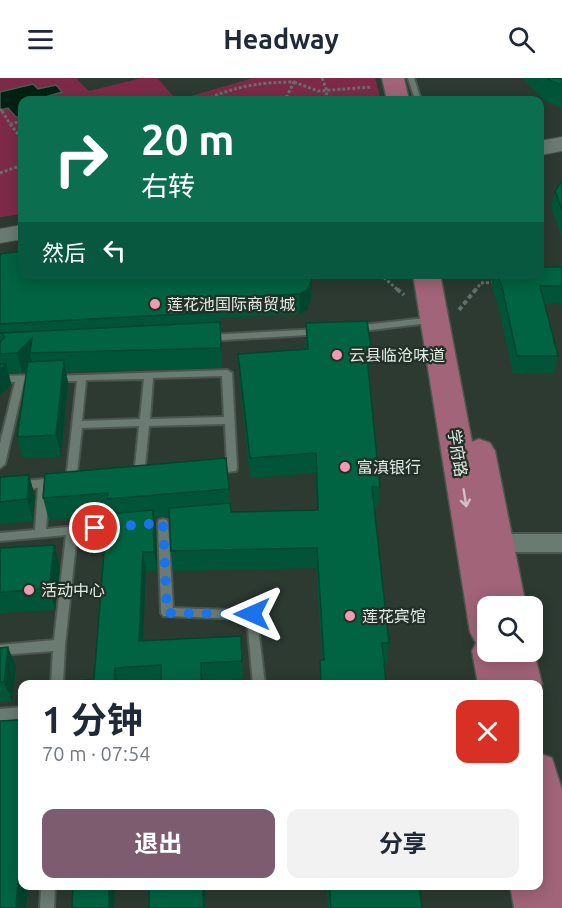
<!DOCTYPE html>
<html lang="zh">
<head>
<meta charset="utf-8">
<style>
  :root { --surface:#fff; --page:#f2f2f3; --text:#1f2937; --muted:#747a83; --accent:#7d5c6f }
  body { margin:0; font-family:Ubuntu,"Noto Sans SC",sans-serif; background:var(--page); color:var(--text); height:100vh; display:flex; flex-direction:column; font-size:22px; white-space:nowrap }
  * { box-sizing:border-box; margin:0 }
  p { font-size:20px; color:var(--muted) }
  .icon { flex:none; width:33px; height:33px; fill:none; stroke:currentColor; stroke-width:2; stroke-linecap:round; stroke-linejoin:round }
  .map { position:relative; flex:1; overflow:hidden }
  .side { position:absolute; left:18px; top:602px; width:525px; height:210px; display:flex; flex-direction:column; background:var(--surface); border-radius:12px; box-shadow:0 3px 15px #0003 }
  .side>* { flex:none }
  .hud { position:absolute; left:18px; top:18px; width:526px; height:183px; border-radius:12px; box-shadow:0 3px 15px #0003; background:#0b6e4f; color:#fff; overflow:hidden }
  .controls { position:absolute; left:477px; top:518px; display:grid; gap:12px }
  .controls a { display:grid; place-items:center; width:66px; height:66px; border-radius:12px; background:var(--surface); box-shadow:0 3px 15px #0003; font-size:30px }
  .pin { position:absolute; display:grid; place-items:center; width:51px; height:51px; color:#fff; margin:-26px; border:3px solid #fff; border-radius:50%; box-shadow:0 2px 6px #0007 }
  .me { position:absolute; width:66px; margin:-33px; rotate:270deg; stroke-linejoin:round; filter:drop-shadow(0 0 4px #0008) }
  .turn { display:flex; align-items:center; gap:21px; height:126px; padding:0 24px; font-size:27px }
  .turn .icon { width:78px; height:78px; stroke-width:2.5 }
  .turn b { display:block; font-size:42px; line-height:51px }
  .then { display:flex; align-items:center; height:57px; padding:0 24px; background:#0003; gap:12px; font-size:22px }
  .round { display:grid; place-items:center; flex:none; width:63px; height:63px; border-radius:12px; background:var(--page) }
  .overview { display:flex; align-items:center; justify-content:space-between; height:102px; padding:0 24px }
  h1 { font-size:36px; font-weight:700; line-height:45px }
  .action { display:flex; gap:12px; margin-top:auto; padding:12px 24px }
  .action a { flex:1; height:69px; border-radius:12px; background:var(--accent); color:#fff; font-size:24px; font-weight:700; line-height:69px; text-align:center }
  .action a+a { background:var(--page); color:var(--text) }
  header { display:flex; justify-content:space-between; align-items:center; height:78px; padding:0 24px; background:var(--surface); font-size:27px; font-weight:700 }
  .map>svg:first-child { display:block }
</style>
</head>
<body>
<header><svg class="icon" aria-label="menu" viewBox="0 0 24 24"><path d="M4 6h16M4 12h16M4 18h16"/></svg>Headway<svg class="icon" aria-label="search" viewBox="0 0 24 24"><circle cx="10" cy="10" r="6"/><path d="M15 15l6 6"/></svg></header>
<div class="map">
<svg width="562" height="830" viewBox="0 0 562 830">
  <rect width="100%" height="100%" fill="#2c3a32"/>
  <path fill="#7d2a48" d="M0 0H76L89 13 141 0H157L177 22 253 0H375L381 22H22V136L0 139Z"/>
  <path fill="#002113" stroke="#445e52" stroke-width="1.5" d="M33 6 38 11 56 7 62 14 45 19 44 22H22V39H16L8 30 0 32V14Z"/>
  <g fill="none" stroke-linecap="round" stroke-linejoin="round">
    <g stroke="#4a564f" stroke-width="4">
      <path id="lane" d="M408 0H414L421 22H415Z
        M434 239 438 242 437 244 354 254 349 251 354 248Z
        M320 251 323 252 325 254 323 256 207 263 202 260 207 257Z
        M227 292 232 295 237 390 236 393 213 396 208 392 213 388 227 387 225 346 149 348 144 398 139 402 134 398 139 348 82 350 76 403 75 406H67L66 403 77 303H54L49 300 51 298ZM222 298 224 339 150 341 153 300ZM144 301 140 341 82 343 86 302Z
        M38 297 41 298 43 300 41 302 24 304 5 386 0 390V365L15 304H0V298Z
        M57 400 61 401 62 404 61 407 49 409 46 451 119 444 123 445 124 448 123 451 119 452 77 456 65 567 63 606H51L53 573 0 577V567L54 562 66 457 0 463V455L35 452 38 410 0 413V405Z
        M163 441 167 442 168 445 173 530 256 533 265 606H253L247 541 163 538 161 535 158 445 159 442Z
        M22 629V640L0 643V631Z
        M41 807H55L54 830H40Z"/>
    </g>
    <g stroke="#4a564f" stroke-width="4">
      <path id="street" d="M497 456H562V474H497L489 472 485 465 489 458Z"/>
    </g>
    <g stroke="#4a564f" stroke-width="2">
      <path id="secondary" d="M562 59V73L540 77V63Z
        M22 147V161L0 165V151Z"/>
    </g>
    <g stroke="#4a564f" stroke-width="3">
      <path id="primary" d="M382 0H404L409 22H387Z
        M413 196H440L472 364 479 361 490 365 495 373 526 528H488V573H532V566L542 606 538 614V606H478L472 573 476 565 470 554Z
        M538 675 552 680 562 712V830H514L510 807H538Z"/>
    </g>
    <path stroke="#637069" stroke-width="3" stroke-dasharray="3 2" stroke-linecap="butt" d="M322 0 327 13 326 22
      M294 4 318 13 372 9
      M206 22C234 8 263 4 294 4L286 20 282 22
      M2 33 10 46 22 43
      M10 46 22 61
      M0 95 22 87
      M380 196 399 213
      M475 213 481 205 495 204"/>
    <path stroke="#637069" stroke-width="4" stroke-dasharray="4.5 3" stroke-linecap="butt" d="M397 211 404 217
      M459 232 476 211"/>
    <use href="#lane" fill="#6b7b72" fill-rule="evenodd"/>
    <use href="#street" fill="#6b7b72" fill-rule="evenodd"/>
    <use href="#secondary" fill="#6b7b72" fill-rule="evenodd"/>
    <use href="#primary" fill="#a16478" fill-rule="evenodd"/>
    <path stroke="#637069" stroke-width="3" stroke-dasharray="3 2" stroke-linecap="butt" d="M0 31 2 33"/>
  </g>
  <path fill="#005538" d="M524 0H562V30L546 24 524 2Z
    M562 103V159L551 129 555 113Z
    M0 176 311 196V221L307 232 299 236 220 240 222 290 66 294 68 305 61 379 23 380 17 359 27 291 22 295 9 296 11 306 0 318Z
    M562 189V225L544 226 558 278 553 296 513 295 498 227 491 207 493 196H540Z
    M306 245 371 269 369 289H368L380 409 378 429H374L389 565 387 584H384L386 606H319L320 582H322L316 490 173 493 171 473 169 438 154 439 156 451 157 493H146L143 563 241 558 243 601 203 604V606H83L94 601 107 437 49 442 43 420 45 396 229 411 231 434 317 432 316 395 250 400 239 296 238 276 306 271Z
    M29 397 35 419 33 443 0 446V399Z
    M54 467 60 489 55 532 0 535V470Z
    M0 570 16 589 12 623 0 624Z
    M326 807H419L422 830H328Z"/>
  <path fill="#00452e" d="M312 201 311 221 307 232 299 236 300 216Z
    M32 260 30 275 32 285 22 295 17 275Z
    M64 282 68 305 61 379 56 357Z
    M6 286 11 306 0 318V292Z
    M29 397 35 419 33 443 27 421Z
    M153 432 156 451 157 493 154 474Z
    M54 467 60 489 55 532 49 511Z
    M143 474 146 493 142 582 139 563Z
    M8 569 16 589 12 623 4 604Z
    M201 585 203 606H201Z
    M115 590 118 606H114Z
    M22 753V807H28L26 830H16Z
    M109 807H115L114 830H109Z
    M203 807H205V830H203Z"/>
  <path fill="#006341" stroke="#00452e" stroke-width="1.5" d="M547 0H562V7L551 3Z
    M562 103V132L555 113Z
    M22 173V196H311L312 201 307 212 300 216 219 220 220 234 0 246V176Z
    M540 189H562V208H540L558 278H517L502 209 497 196H540Z
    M367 243 371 269H366L380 409H372L389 565H382L386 606H321L320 582H324L317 470 171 473 169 430 230 425 231 434 318 432 316 375 250 380 238 276 308 271 306 245Z
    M220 244 221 270 30 275 32 260 17 275 0 276V264L5 259 1 255Z
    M64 282 56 357 17 359 28 284Z
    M0 286H6L0 292Z
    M226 380 229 411 107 421 108 415 43 420 45 396Z
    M29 397 27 421 0 424V399Z
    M153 432 154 474H143L139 563 241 558 242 583 201 585V606H161V587L115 590 114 606H83V602L94 601 107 436Z
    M54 467 49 511 0 514V470Z
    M8 569 4 604H0V570Z
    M22 642V753L16 830H0V643Z
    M73 807H109V830H72Z
    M149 807H203V830H149Z
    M329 807H419L422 830H331Z"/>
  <defs><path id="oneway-shaft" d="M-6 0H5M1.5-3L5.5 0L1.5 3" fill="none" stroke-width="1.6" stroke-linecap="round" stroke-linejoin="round" transform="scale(1.5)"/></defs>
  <use stroke="#cec2c4" href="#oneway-shaft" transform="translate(465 420) rotate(81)"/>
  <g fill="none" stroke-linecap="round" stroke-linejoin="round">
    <path stroke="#1a73e8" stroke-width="10" stroke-dasharray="0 18" d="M95 450 163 445 167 535 252 536"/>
  </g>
  <g fill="#f19ab3" stroke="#223028" stroke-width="2">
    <circle cx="155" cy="226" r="6"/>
    <circle cx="337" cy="277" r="6"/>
    <circle cx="345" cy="389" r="6"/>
    <circle cx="29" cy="512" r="6"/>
    <circle cx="350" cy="538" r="6"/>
  </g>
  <g text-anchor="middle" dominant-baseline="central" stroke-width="4.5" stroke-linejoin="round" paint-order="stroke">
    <g font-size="16" fill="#e2ebe5" stroke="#223028" text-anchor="start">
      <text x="167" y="226">莲花池国际商贸城</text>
      <text x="349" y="277">云县临沧味道</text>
      <text x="357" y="389">富滇银行</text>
      <text x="41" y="512">活动中心</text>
      <text x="362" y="538">莲花宾馆</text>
    </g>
    <g font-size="16" fill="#e2ebe5" stroke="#223028">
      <text transform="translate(458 375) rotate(81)">学府路</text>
    </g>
  </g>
</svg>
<div class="controls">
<a><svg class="icon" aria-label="search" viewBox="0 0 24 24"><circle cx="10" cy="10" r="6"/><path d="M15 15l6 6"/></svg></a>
</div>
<div class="pin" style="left:95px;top:450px;background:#d93025"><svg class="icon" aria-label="arrive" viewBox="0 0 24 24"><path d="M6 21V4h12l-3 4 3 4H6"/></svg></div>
<svg class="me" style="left:252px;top:536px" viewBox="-20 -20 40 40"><path d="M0-17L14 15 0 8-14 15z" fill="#1a73e8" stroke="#fff" stroke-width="4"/></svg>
<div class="hud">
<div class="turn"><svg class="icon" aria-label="right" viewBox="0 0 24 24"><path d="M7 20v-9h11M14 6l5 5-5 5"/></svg><div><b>20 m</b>右转</div></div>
<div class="then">然后<svg class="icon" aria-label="left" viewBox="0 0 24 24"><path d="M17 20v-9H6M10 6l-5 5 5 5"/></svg></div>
</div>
<section class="side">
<div class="overview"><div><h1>1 分钟</h1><p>70 m · 07:54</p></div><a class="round" style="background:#d93025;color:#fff"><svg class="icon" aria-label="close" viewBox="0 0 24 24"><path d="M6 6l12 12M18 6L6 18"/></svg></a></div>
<div class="action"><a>退出</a><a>分享</a></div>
</section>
</div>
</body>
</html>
